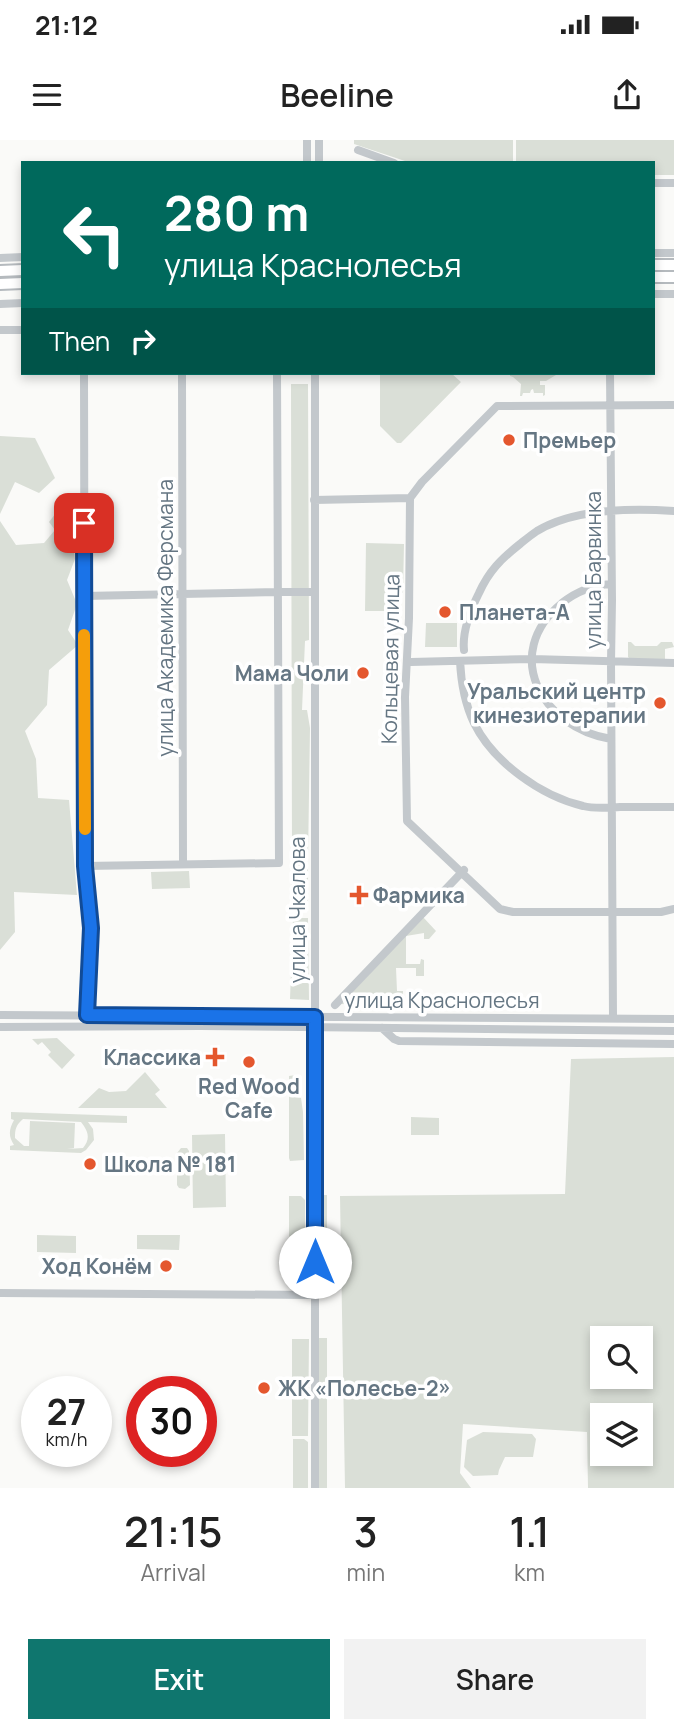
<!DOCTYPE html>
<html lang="en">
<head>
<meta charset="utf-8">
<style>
  :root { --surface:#fff; --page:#f2f2f2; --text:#222; --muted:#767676; --accent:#0f766e }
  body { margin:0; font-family:Manrope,sans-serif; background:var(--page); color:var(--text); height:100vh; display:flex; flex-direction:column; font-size:26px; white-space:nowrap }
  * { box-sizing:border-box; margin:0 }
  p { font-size:23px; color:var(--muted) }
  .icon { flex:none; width:38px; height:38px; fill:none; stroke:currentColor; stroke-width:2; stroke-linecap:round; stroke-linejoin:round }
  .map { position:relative; height:1348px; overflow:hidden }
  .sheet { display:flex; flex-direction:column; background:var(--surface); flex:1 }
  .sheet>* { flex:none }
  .top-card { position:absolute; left:21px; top:21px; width:634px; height:214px; border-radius:0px; box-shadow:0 4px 10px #0003; background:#00695c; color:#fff; overflow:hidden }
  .buttons { position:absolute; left:590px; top:1186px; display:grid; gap:14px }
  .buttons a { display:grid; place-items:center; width:63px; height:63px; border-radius:0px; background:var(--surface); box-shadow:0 4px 10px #0003; font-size:35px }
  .speed { position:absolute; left:21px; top:1236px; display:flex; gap:14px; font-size:35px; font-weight:700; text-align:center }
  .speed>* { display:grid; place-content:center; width:91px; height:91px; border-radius:50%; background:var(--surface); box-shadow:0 4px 10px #0003; line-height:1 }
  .speed small { font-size:18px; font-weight:400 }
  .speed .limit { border:10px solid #d22; background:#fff; color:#111 }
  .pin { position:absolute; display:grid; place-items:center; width:60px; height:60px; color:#fff; margin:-30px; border-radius:14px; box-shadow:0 4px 10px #0006 }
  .me { position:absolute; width:77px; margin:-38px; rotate:0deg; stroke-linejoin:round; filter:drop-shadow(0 0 5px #0008) }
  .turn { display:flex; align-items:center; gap:24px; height:147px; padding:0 28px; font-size:32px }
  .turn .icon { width:91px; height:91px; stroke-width:2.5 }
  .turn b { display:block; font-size:49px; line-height:60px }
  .then { display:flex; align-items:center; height:66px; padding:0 28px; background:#0003; gap:14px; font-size:26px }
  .eta { display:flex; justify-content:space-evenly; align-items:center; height:119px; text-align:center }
  .eta b { font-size:42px; font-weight:600; line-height:49px }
  .primary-button { display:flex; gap:14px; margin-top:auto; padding:14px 28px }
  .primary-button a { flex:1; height:80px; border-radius:0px; background:var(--accent); color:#fff; font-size:28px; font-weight:600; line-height:80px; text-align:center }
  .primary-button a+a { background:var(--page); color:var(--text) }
  .status { display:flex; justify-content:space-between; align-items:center; height:49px; padding:0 35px; background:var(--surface); direction:ltr }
  .status svg { height:19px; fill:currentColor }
  header { display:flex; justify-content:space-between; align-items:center; height:91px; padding:0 28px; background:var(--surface); font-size:32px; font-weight:600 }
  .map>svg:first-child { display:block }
</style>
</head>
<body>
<div class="status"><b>21:12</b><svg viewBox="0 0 49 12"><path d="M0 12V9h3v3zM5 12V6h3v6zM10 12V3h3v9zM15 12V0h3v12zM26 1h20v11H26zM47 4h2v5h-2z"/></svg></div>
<header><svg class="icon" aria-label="menu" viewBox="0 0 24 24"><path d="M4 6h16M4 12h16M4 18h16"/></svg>Beeline<svg class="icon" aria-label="share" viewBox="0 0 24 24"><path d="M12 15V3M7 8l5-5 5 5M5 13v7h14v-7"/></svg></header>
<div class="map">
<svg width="674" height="1348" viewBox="0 0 674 1348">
  <rect width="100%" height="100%" fill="#fafaf8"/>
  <path fill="#dadfd7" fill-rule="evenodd" d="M354 0H513V23H411L354 4Z
    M516 0H674V35H653V23H516Z
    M380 233H451L461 242 401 303H397L380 286Z
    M510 233H556V235L546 241H540V245H545V255L543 256V253H534L533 249 531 250 530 253H523L522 256H520L521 244 513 237 510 236Z
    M291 244H308L309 500 305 501 302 570H307L310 588 308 720 292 719Z
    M0 296 35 298 55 338 39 353 15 342 0 374Z
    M59 369 67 373 75 419 67 440 77 464 68 490 78 505 49 530 47 565 25 591 36 619 38 658 69 660 77 755 14 752 15 792 0 810V381L16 405 44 403 55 390 49 382Z
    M366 403 404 404 403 453H391L390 471H365Z
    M426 483H457V507H425Z
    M628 502H631L635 506H657L661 502H672L674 507 665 509V520L630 519 628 517Z
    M291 725H308V772H291Z
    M189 731 190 748 152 749 151 732Z
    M423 777 436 791 429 799H424V793L406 796V824H420L421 819 424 820V836H416V828H396L397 851H403V858L369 857 368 865 341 864Z
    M293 778H308L309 860 290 859Z
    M57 898 75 915 62 929 48 915 51 912 42 902 38 905 32 899Z
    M674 917V1348H588L587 1292 463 1284 460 1333 471 1348H345L340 1056 565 1054 571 919ZM602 1199H640V1237H602ZM602 1276H640V1314H602Z
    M145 932 160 950 155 954 167 968H78L99 948 109 952 126 951Z
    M296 935 297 957 301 958 303 972 304 1020 290 1021 289 1018V936Z
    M11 972 127 976V983L88 982 93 989 94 1000 86 1010 81 1013 10 1010V1006L14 1005C8 996 9 989 14 980L11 979ZM23 979 81 982C88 991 91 998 83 1008L67 1009 74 1008 75 983 30 981 29 1006H24L15 998C15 989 16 985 23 979Z
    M411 977 439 978V995H411Z
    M225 994 226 1067 193 1068 192 995Z
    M181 1008H187L189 1011 190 1045 185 1049 179 1048 177 1045V1013Z
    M323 1055H327V1142H319L318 1062Z
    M289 1056H301L305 1060V1141L289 1142Z
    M37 1095 76 1096V1113L37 1112Z
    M137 1095H180L179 1110 137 1109Z
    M319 1198H327V1348H319L318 1343Z
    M292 1199H309L308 1296H292Z
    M483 1292 532 1294 536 1299 533 1317H505L499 1330 498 1335 473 1336 464 1327 467 1300Z
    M293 1299H304L308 1302V1348H293Z"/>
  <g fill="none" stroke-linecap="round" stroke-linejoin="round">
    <g stroke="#b5babe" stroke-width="14">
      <path id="major" d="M653 125H674
        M0 131 23 130
        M653 137H674
        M0 144 23 143"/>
    </g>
    <path stroke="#c3c8cc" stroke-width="8" d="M319 0V23
      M358 10 394 23
      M307 23V0
      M653 43H674
      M653 113H674
      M0 118 23 117
      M653 154H674
      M0 164 23 163
      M0 190H23
      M84 233 85 726 91 788 87 875
      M182 233 183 724
      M610 233 612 460 611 522 613 878
      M674 265 497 266 422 342 410 358 409 478 405 557 407 681 500 769 513 772H661L674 769
      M314 360 410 358
      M611 444C593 445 576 452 562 463 500 514 542 588 611 599
      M84 456 277 452H314
      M464 510C462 491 471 469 479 453 489 431 501 419 520 404 525 400 531 395 537 391 575 368 631 368 674 371
      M460 521C461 542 465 564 474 583 493 622 541 656 583 666 594 669 608 668 620 667 638 667 656 667 674 667
      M411 522 532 519 674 523
      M85 726 279 723 277 233
      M335 865 464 730
      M0 875 674 879
      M0 887 200 886 674 891
      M382 888 394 899 399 901 674 904
      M0 1153 315 1155
      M315 1348V233"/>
    <use href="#major" stroke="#fff" stroke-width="10"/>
  </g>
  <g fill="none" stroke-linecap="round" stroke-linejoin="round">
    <g stroke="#114b97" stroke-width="18">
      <path id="route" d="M84 383 85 726 91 788 87 875 315 877V1122"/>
    </g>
    <use href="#route" stroke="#1a73e8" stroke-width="12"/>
    <path stroke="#f59e0b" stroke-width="12" d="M84 495 85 689"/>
  </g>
  <g fill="#e4572e" stroke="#fff" stroke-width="2.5">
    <circle cx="509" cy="300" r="7"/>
    <circle cx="445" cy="472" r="7"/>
    <circle cx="363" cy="533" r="7"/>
    <circle cx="660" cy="563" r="7"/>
    <path d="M355.5 744.5h7v7h7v7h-7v7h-7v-7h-7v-7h7z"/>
    <path d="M211.5 906.5h7v7h7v7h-7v7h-7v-7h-7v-7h7z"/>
    <circle cx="249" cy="922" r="7"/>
    <circle cx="90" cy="1024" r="7"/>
    <circle cx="166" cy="1126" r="7"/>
    <circle cx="264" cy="1248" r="7"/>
  </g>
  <g text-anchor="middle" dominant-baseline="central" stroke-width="7" stroke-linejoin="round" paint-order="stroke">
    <g font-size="21" font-weight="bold" fill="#657683" stroke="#fff" text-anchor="start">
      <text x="523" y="300">Премьер</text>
      <text x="459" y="472">Планета-А</text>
      <text x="349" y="533" text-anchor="end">Мама Чоли</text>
      <text x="646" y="551" text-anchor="end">Уральский центр<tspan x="646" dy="24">кинезиотерапии</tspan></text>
      <text x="373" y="755">Фармика</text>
      <text x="201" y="917" text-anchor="end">Классика</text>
      <text x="249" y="946" text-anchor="middle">Red Wood<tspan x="249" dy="24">Cafe</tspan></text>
      <text x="104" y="1024">Школа № 181</text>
      <text x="152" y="1126" text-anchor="end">Ход Конём</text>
      <text x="278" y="1248">ЖК «Полесье-2»</text>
    </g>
    <g font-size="21" fill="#657683" stroke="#fff">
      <text transform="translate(593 430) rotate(-90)">улица Барвинка</text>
      <text transform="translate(165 478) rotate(-90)">улица Академика Ферсмана</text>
      <text transform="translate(390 519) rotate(-89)">Кольцевая улица</text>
      <text transform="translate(297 770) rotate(-90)">улица Чкалова</text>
      <text x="442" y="860">улица Краснолесья</text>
    </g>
  </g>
</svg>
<div class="buttons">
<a><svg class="icon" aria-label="search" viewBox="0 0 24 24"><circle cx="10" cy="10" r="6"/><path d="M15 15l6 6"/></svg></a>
<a><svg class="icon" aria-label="layers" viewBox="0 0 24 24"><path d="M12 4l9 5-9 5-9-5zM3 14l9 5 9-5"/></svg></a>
</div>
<div class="speed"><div>27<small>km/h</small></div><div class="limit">30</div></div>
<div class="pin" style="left:84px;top:383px;background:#d93025"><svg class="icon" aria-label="arrive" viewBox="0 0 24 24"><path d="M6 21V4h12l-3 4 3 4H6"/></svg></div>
<svg class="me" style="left:315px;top:1122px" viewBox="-20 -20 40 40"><circle r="19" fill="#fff"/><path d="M0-13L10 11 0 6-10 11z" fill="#1a73e8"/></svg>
<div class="top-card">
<div class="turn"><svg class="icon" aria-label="left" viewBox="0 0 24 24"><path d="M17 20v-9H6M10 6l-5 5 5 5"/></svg><div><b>280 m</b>улица Краснолесья</div></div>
<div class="then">Then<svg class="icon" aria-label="right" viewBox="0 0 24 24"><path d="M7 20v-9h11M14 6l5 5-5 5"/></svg></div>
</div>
</div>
<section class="sheet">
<div class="eta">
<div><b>21:15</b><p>Arrival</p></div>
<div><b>3</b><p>min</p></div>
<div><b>1.1</b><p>km</p></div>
</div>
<div class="primary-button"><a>Exit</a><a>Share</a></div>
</section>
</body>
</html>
